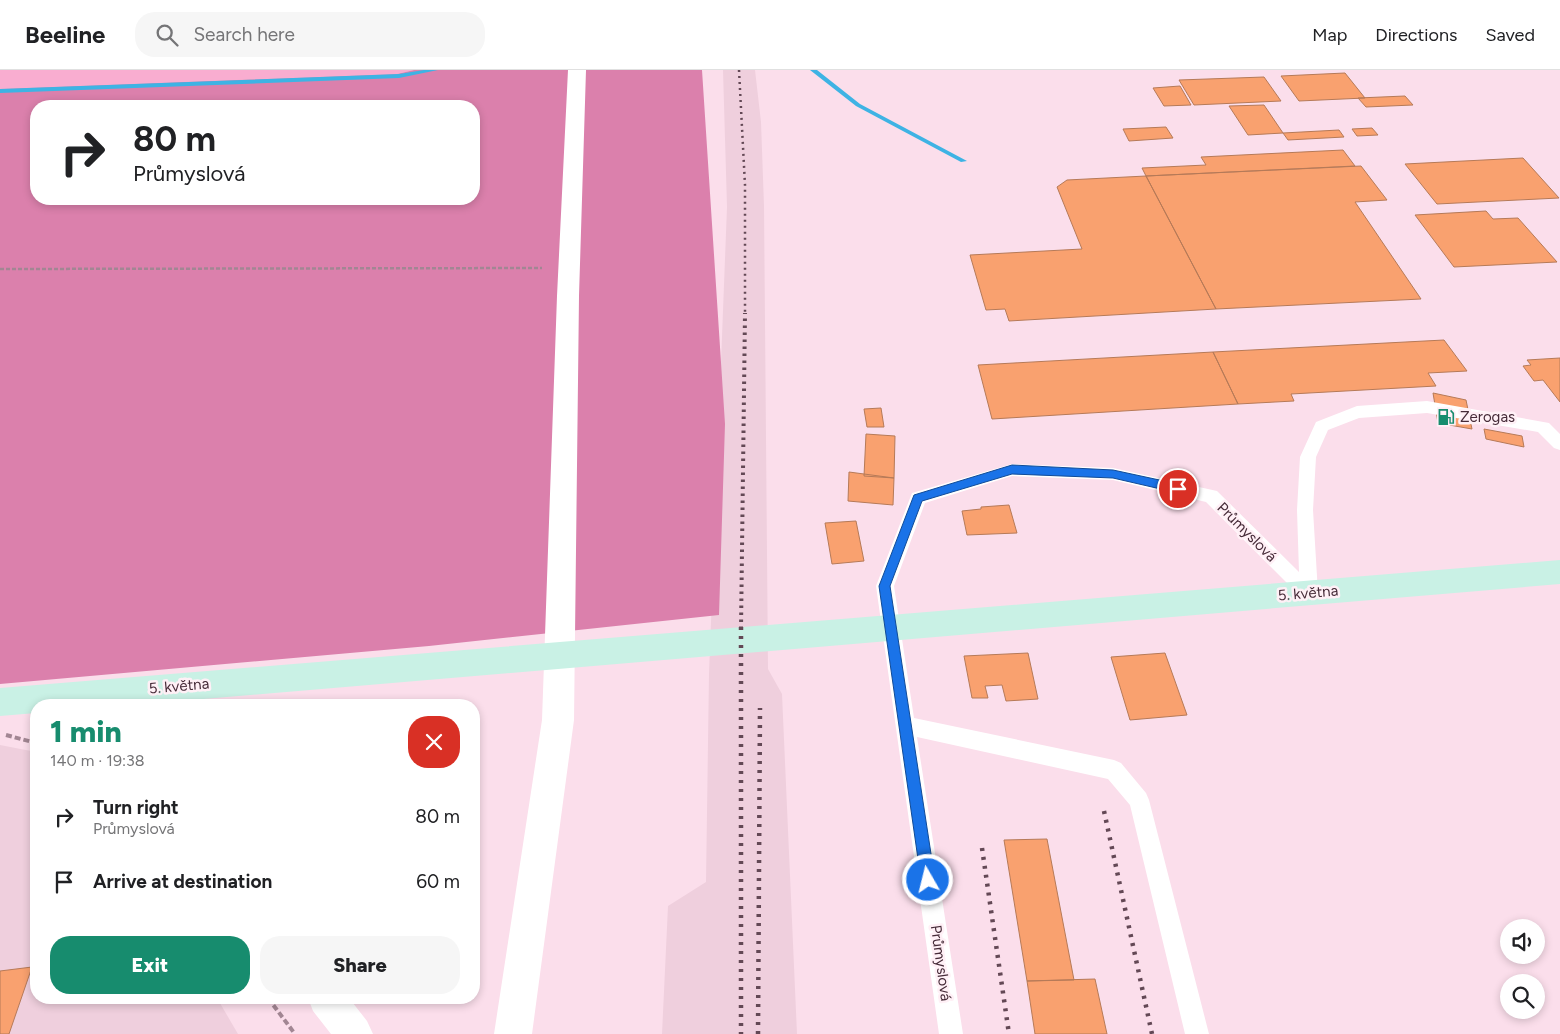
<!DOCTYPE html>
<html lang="en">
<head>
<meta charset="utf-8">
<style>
  :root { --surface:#fff; --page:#f6f6f6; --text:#202124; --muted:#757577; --line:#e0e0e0; --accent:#178c6e }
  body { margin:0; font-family:Figtree,sans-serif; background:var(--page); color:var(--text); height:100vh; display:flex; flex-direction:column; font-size:19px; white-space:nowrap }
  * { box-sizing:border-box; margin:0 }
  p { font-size:16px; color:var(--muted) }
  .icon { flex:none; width:28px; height:28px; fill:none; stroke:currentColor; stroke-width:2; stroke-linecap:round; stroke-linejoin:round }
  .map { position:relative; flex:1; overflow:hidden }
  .details { position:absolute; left:30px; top:629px; width:450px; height:305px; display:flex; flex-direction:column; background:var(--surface); border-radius:20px; box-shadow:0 2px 8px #0003 }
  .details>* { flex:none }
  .hud { position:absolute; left:30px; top:30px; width:450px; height:105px; border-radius:20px; box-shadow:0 2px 8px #0003; background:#fff; color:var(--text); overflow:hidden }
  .controls { position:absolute; left:1500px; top:849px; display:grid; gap:10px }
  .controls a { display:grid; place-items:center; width:45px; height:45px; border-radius:50%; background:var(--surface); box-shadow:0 2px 8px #0003; font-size:25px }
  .pin { position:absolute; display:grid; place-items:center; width:42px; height:42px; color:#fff; margin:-21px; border:2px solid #fff; border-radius:50%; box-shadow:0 1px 5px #0007 }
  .me { position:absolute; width:55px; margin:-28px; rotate:352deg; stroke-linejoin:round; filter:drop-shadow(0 0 4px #0008) }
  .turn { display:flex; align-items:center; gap:18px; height:105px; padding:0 20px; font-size:22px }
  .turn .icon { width:65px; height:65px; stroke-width:2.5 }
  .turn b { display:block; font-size:35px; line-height:42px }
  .round { display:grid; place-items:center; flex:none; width:52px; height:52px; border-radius:20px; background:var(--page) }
  .overview { display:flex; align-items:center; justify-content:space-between; height:85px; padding:0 20px }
  h1 { font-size:30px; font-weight:800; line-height:38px; color:var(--accent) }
  .button { display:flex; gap:10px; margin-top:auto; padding:10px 20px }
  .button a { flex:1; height:58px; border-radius:20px; background:var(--accent); color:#fff; font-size:20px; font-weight:800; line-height:58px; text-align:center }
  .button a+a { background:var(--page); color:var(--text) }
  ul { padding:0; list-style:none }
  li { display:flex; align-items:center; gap:15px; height:65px; padding:0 20px }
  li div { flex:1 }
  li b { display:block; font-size:19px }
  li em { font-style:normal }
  header { display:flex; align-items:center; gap:30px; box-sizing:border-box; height:70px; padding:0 25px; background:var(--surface); border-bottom:1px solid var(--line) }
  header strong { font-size:24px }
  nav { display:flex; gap:28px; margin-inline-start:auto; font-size:18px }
  .search { width:350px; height:45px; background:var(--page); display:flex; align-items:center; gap:12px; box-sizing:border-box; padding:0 18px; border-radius:20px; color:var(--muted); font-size:19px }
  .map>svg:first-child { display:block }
</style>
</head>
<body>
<header>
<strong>Beeline</strong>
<div class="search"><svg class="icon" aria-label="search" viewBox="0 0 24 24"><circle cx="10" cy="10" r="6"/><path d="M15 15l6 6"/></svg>Search here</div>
<nav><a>Map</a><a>Directions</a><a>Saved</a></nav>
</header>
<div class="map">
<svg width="1560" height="964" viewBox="0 0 1560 964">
  <rect width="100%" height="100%" fill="#fbdeeb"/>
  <path fill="#efcfdd" d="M723 0H755L761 52 764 136 768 599 782 624 797 964H662L668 836 706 812 709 604 727 137Z
    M0 675 36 682V928H217L238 964H0Z"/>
  <path fill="#f9add0" d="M0 0H414L397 4 0 19Z"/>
  <path fill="#db80ac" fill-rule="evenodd" d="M414 0H702L725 354 719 545 429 576 0 614V19L397 4ZM36 36H474V129H36Z"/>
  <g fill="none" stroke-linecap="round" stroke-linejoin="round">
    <path fill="#3eb3e4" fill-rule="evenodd" d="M424 0H438L399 8 0 23V19L399 4Z
      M810 0H817L860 34 967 91 961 92 856 36Z"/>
  </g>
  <path fill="#f9a16f" stroke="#b67a58" d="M1345 3 1365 28 1299 31 1281 6Z
    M1264 7 1281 31 1194 35 1179 10Z
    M1180 16 1191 35 1164 36 1153 18Z
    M1405 26 1413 35 1366 37 1358 28Z
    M1264 35 1283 63 1248 65 1229 36Z
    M1166 57 1173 68 1129 71 1123 59Z
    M1372 58 1378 65 1357 66 1352 59Z
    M1339 60 1344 67 1288 70 1283 63Z
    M1343 80 1355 96 1146 106 1142 98 1206 95 1201 87Z
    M1523 88 1559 128 1437 134 1405 94Z
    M1361 96 1387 130 1355 132 1421 229 1216 239 1146 106Z
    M1146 106 1216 239 1009 251 1005 239 986 240 970 185 1082 179 1057 117 1067 110Z
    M1486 141 1493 149 1518 148 1557 192 1454 197 1415 145Z
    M1444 270 1467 301 1428 303 1436 316 1291 324 1294 331 1238 334 1213 282Z
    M1213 282 1238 334 992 349 978 295Z
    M1560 288V332L1543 310 1534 311 1523 296 1531 295 1527 290Z
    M1433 323 1466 330 1472 359 1438 353Z
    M881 338 884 357H867L864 339Z
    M1484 359 1522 366 1524 377 1486 369Z
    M866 364 895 366 894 408 864 406Z
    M849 402 894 408 893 435 848 431Z
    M1009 435 1017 463 967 465 962 441 981 439V437Z
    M856 451 864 491 832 494 825 453Z
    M1028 583 1038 629 1006 631 1002 615 985 616 988 628H972L964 586Z
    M1165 583 1187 645 1130 650 1111 587Z
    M1047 769 1074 910 1027 911 1004 770Z
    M32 897 9 964H0V901Z
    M1095 909 1107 964H1035L1027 911Z"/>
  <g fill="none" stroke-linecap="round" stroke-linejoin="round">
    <path stroke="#a28693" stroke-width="2.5" stroke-dasharray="4 2" stroke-linecap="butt" d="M0 199 542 198"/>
    <path stroke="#a28693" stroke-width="4" stroke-dasharray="6 3" stroke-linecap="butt" d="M6 665 36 673
      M268 928 295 964"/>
    <path fill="#fff" fill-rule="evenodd" d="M1427 331 1549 353 1560 364V380L1554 378 1538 362 1427 343 1359 348 1328 360 1316 387 1313 440 1318 523 1315 529 1309 531 1303 529 1206 432 1113 410 1012 406 925 433 894 516 914 648 1114 690 1121 693 1146 723 1149 730 1209 964H1185L1130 735 1108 709 917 667 963 964H939L876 516 912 423 1012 394 1113 398 1217 421 1299 502 1297 440 1300 387 1316 352 1357 336Z"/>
    <path fill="#fff" fill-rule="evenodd" d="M568 0H586L579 226 574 650 532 964H494L542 650 557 226Z
      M308 928H349L367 951 373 964H331L313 941Z"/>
    <path fill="#c9f1e5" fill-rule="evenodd" d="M1560 490V514L133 635H36V643L0 646V618Z"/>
    <path stroke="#634855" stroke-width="2.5" stroke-dasharray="2 4" stroke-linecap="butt" d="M739 0 745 115V244"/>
    <path stroke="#634855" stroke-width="4" stroke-dasharray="2.5 4.5" stroke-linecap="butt" d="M741 559 745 243"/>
    <path stroke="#634855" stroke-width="4.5" stroke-dasharray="3 6" stroke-linecap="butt" d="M741 557V964
      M1104 741 1152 964
      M982 778 1009 964
      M758 964 760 638"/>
  </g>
  <path fill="#1a73e8" stroke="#114b97" d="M1012 395 1113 400 1178 414 1184 419 1178 423 1113 408 1012 404 922 431 890 516 935 810 933 815 928 817 923 815 921 810 879 516 914 425Z"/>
  <defs>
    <g id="fuel-bare" transform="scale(1.35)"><path d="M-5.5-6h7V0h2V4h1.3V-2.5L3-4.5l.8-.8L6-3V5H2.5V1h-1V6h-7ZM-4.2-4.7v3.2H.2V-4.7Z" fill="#178c6e" stroke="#fff0f6" stroke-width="2.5" paint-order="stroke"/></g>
  </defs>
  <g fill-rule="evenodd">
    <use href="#fuel-bare" x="1446" y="347"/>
  </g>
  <g text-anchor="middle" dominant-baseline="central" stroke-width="5" stroke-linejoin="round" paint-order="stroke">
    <g font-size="15" fill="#462b38" stroke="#fff0f6" text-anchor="start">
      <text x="1460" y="347">Zerogas</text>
    </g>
    <g font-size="15" fill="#462b38" stroke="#fff0f6">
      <text transform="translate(1247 462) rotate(45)">Průmyslová</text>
      <text transform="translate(1308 523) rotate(-5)">5. května</text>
      <text transform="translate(179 616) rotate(-5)">5. května</text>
      <text transform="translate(941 893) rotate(82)">Průmyslová</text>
    </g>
  </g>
</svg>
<div class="controls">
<a><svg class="icon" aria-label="sound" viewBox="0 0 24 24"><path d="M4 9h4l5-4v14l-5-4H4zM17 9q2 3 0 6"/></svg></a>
<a><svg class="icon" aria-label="search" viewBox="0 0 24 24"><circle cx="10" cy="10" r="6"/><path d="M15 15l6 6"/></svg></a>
</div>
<div class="pin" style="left:1178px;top:419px;background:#d93025"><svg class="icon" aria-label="arrive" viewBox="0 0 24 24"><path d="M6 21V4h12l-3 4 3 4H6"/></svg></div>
<svg class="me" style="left:928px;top:810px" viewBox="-20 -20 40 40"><circle r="17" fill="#1a73e8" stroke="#fff" stroke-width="3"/><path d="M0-11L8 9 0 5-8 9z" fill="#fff"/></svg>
<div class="hud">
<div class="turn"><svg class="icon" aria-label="right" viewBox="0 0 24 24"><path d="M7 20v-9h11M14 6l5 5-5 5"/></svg><div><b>80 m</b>Průmyslová</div></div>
</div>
<section class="details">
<div class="overview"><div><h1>1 min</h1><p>140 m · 19:38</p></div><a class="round" style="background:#d93025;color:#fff"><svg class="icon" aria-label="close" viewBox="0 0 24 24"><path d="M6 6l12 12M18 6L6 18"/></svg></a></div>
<ul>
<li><svg class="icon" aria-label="right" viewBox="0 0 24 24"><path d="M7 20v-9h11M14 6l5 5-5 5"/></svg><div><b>Turn right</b><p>Průmyslová</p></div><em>80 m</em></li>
<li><svg class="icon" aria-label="arrive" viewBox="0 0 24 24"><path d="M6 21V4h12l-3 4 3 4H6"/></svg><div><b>Arrive at destination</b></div><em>60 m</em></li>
</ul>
<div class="button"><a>Exit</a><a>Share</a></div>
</section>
</div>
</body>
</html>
